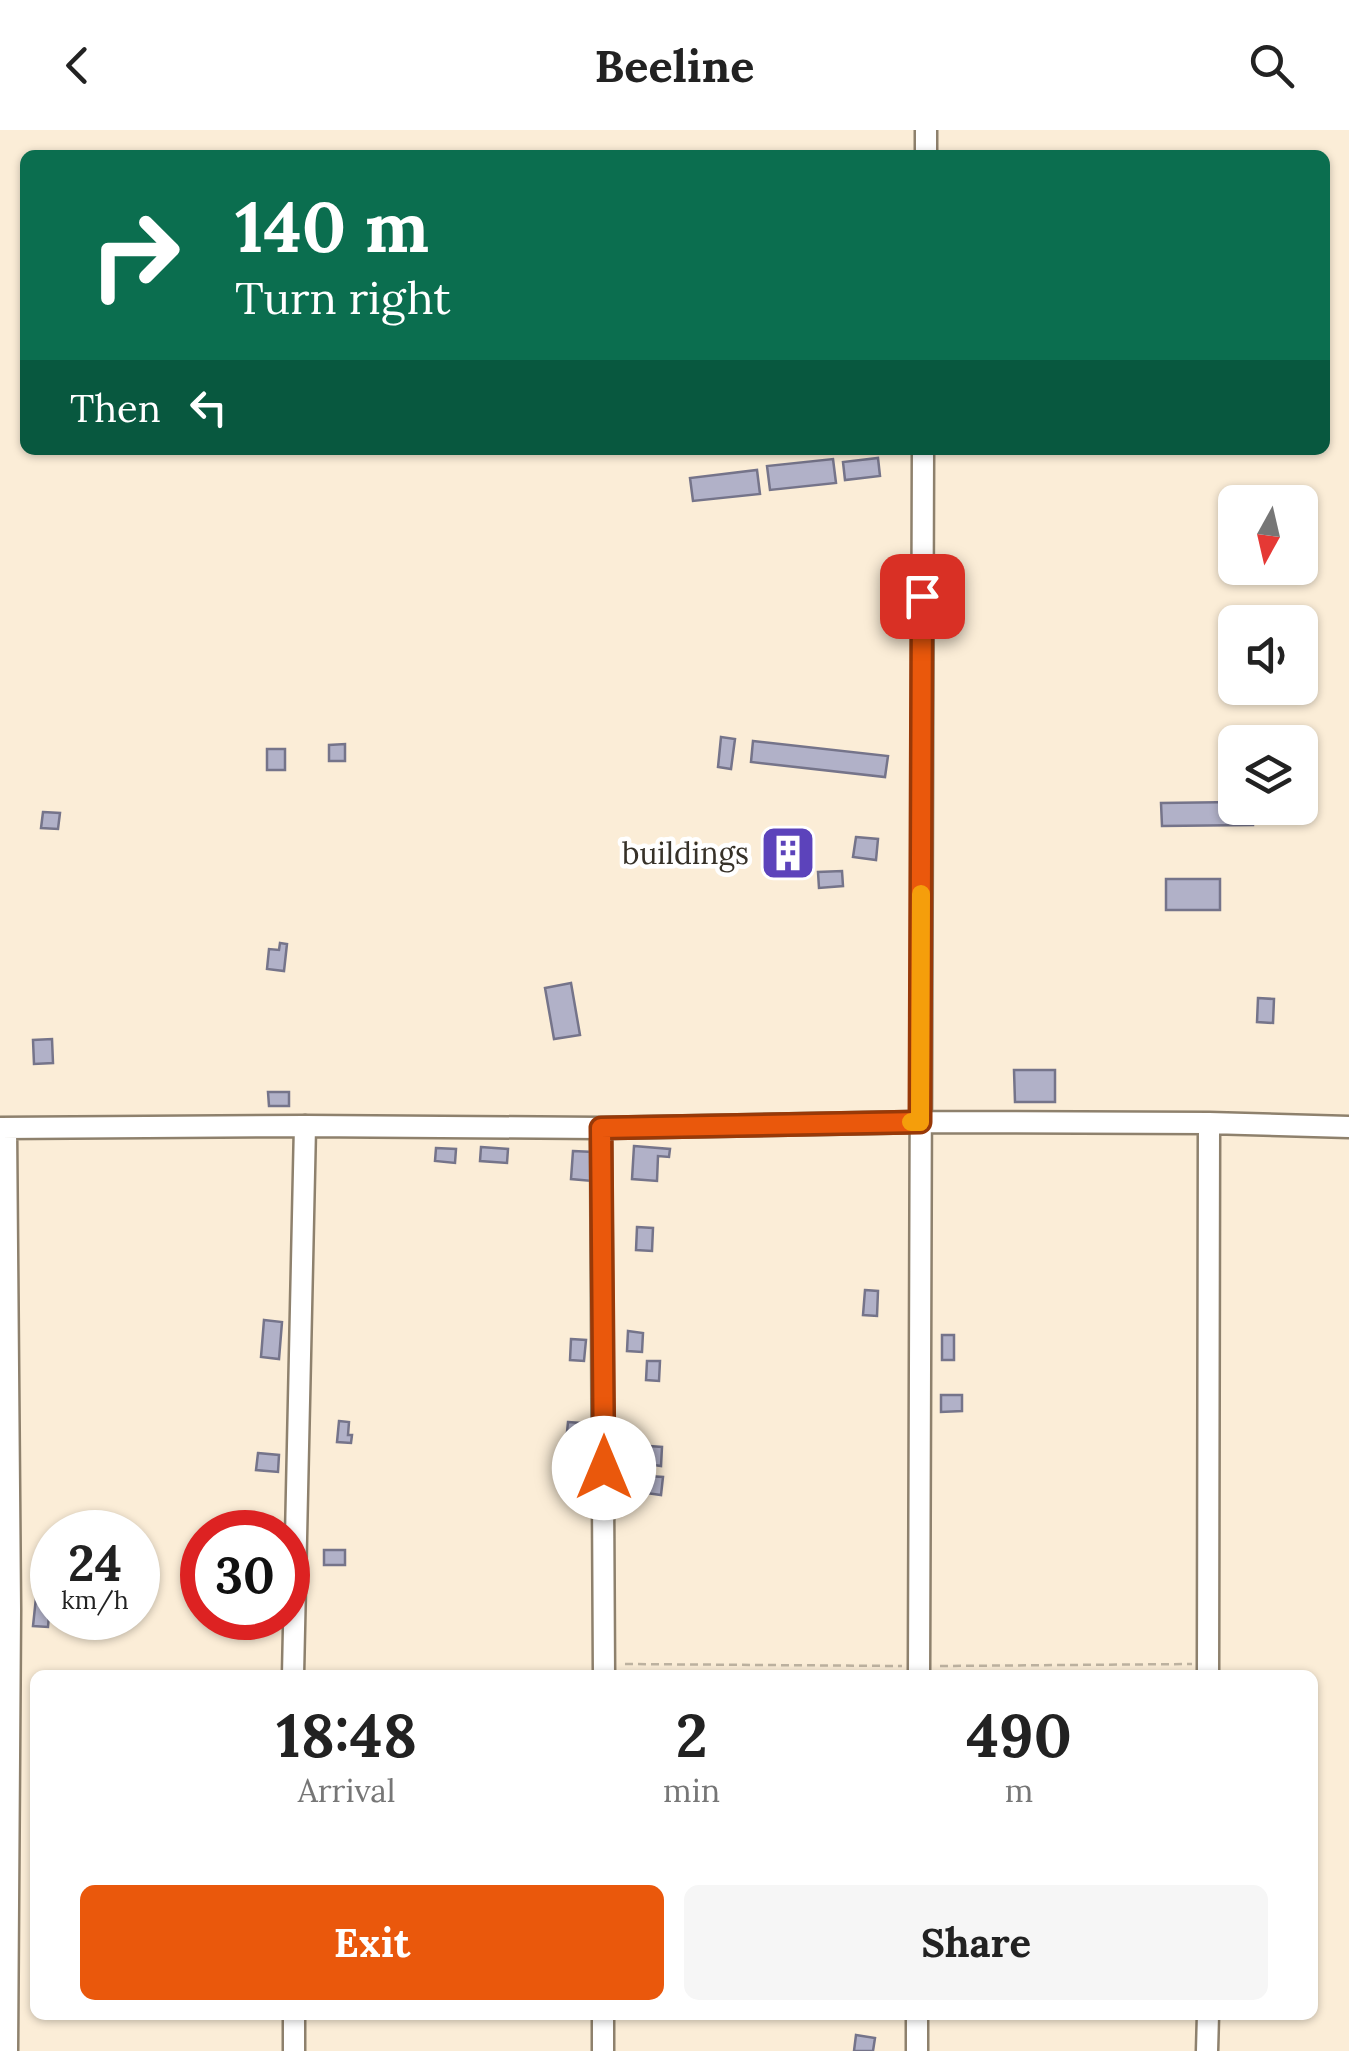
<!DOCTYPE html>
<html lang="en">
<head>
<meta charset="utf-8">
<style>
  :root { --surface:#fff; --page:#f6f6f6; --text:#222; --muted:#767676; --accent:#ea580c }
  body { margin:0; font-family:Lora,serif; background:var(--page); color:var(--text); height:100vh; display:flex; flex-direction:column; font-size:38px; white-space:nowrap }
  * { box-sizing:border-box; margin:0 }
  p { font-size:32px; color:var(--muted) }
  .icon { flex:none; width:55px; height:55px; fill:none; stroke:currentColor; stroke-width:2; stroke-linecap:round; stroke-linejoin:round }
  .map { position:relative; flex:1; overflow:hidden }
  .drawer { position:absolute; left:30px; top:1540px; width:1288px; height:350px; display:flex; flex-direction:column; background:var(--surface); border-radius:15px; box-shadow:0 2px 8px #0004 }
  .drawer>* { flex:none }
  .top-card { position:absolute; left:20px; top:20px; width:1310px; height:305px; border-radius:15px; box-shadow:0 2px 8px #0004; background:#0b6e4f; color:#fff; overflow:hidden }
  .needle { width:65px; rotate:188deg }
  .controls { position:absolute; left:1218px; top:355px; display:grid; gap:20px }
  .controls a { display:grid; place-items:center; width:100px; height:100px; border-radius:15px; background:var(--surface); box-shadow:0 2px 8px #0004; font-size:50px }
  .speed { position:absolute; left:30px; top:1380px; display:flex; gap:20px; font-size:50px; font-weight:700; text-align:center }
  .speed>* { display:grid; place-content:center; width:130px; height:130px; border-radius:50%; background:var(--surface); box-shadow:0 2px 8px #0004; line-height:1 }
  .speed small { font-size:25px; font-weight:400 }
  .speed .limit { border:15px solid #d22; background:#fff; color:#111 }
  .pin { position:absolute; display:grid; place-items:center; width:85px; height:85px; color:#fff; margin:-42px; border-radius:20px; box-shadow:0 5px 15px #0006 }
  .me { position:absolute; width:110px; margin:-55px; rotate:0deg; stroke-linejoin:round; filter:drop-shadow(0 0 8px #0008) }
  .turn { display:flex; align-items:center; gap:35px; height:210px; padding:0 50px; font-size:45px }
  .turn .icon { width:130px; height:130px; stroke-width:2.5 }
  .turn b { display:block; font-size:70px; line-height:85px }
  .then { display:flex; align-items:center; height:95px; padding:0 50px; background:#0003; gap:20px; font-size:38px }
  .eta { display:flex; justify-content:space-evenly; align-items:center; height:170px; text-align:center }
  .eta b { font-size:60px; font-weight:700; line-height:70px }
  .action { display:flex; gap:20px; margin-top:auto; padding:20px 50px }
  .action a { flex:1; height:115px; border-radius:15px; background:var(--accent); color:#fff; font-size:40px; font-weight:700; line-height:115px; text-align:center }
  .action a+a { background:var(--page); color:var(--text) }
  header { display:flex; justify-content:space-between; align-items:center; height:130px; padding:0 50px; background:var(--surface); font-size:45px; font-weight:700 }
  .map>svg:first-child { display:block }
</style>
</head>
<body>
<header><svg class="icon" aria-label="back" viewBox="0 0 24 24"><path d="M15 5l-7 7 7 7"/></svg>Beeline<svg class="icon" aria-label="search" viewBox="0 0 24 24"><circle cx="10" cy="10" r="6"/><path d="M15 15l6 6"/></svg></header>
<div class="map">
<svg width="1349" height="1921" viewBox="0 0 1349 1921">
  <rect width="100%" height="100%" fill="#fbedd7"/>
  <path fill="#b1b1c8" stroke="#75748a" stroke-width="2.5" d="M878 328 880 346 845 350 843 332Z
    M833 329 836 353 770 360 767 336Z
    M757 340 760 364 693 371 690 348Z
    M721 607 735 609 731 639 718 637Z
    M753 611 888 626 885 647 751 632Z
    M345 614V631H329V615Z
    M267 619H285V640H267Z
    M1235 672V678H1253V695L1162 696 1161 673Z
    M43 682 60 683 58 699 41 698Z
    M766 706 812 712 809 741 765 735Z
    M856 707 878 709 876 730 853 727Z
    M842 741 843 756 819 758 818 742Z
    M1166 749H1220V780H1166Z
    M280 813 287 814 284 841 267 839 269 819 279 820Z
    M571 853 580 905 554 909 545 858Z
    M1258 868 1274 869 1273 893 1257 892Z
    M52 909 53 933 34 934 33 910Z
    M1014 940H1055V972H1015Z
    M268 962H289V976H269Z
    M634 1016 670 1019 669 1027 658 1026 657 1051 632 1049Z
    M481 1017 508 1019 507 1033 480 1031Z
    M436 1018 456 1019 455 1033 435 1031Z
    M573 1021 594 1022 592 1051 571 1049Z
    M637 1097 653 1098 652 1121 636 1120Z
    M865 1160 878 1161 877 1186 863 1185Z
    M264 1190 282 1192 279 1229 261 1227Z
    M628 1201 643 1203 642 1222 627 1221Z
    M942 1205H954V1230H942Z
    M571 1209 586 1210 584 1231 570 1230Z
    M647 1231H660L659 1251 646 1250Z
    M941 1265H962V1281L941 1282Z
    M339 1291 349 1292 348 1305H352L351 1313 337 1312Z
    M568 1292 581 1293 580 1313 566 1312Z
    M649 1316 662 1317 661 1336 647 1334Z
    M258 1323 279 1325 278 1342 256 1340Z
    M647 1346 663 1347 661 1365 646 1363Z
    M324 1420H345V1435H324Z
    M37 1458 51 1460 48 1497 33 1496Z
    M856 1905 875 1908 873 1921H854Z"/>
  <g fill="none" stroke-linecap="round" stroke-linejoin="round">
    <g stroke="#8e816d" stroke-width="25">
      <path id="minor" d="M926 25V0
        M0 998 305 996 601 998 920 992 1209 993 1349 997
        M6 998 10 1480 7 1921
        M601 998 604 1545
        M293 1545 305 996
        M919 1545 923 320
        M1208 1545 1209 993
        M294 1885V1921
        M603 1921V1885
        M917 1921V1885
        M1207 1921 1208 1885"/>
    </g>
    <path stroke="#beb3a1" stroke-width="2.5" stroke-dasharray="8 5" stroke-linecap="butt" d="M625 1534 902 1536
      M940 1536 1192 1534"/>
    <use href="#minor" stroke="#fff" stroke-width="20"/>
  </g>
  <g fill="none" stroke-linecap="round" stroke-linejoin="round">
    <g stroke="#983908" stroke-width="25">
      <path id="route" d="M604 1338 601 998 920 992 922 466"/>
    </g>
    <use href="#route" stroke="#ea580c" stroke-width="18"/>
    <path stroke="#f59e0b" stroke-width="18" d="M911 992H920L921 764"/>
  </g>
  <defs>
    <g id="building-square" transform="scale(2.875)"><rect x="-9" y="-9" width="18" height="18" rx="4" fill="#5c43bb" stroke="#fff"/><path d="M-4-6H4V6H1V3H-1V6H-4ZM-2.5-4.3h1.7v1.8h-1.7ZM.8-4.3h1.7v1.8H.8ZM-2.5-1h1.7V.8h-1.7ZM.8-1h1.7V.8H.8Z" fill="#fff"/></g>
  </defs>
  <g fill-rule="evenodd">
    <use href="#building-square" x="788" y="723"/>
  </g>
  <g text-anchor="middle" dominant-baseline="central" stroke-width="9" stroke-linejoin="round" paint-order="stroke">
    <g font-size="30" fill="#363128" stroke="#fff" text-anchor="end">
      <text x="749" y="723">buildings</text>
    </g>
  </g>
</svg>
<div class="controls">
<a><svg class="needle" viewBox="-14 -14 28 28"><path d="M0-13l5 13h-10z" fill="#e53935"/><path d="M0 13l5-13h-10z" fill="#767676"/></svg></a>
<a><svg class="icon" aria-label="sound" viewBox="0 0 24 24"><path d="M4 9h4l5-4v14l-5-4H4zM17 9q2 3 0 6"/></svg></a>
<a><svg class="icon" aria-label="layers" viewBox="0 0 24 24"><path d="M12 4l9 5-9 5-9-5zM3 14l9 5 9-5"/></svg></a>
</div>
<div class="speed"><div>24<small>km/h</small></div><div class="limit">30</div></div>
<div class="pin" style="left:922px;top:466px;background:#d93025"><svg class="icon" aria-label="arrive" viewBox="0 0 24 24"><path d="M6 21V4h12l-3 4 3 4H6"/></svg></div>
<svg class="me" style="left:604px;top:1338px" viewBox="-20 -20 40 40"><circle r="19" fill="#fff"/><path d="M0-13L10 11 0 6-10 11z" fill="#ea580c"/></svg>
<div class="top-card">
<div class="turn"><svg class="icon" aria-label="right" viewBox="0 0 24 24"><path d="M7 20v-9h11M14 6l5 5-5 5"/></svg><div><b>140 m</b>Turn right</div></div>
<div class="then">Then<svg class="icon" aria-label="left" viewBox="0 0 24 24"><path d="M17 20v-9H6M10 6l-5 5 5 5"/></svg></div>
</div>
<section class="drawer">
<div class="eta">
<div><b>18:48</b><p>Arrival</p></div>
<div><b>2</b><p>min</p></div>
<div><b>490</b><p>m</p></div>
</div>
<div class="action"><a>Exit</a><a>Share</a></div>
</section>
</div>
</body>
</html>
